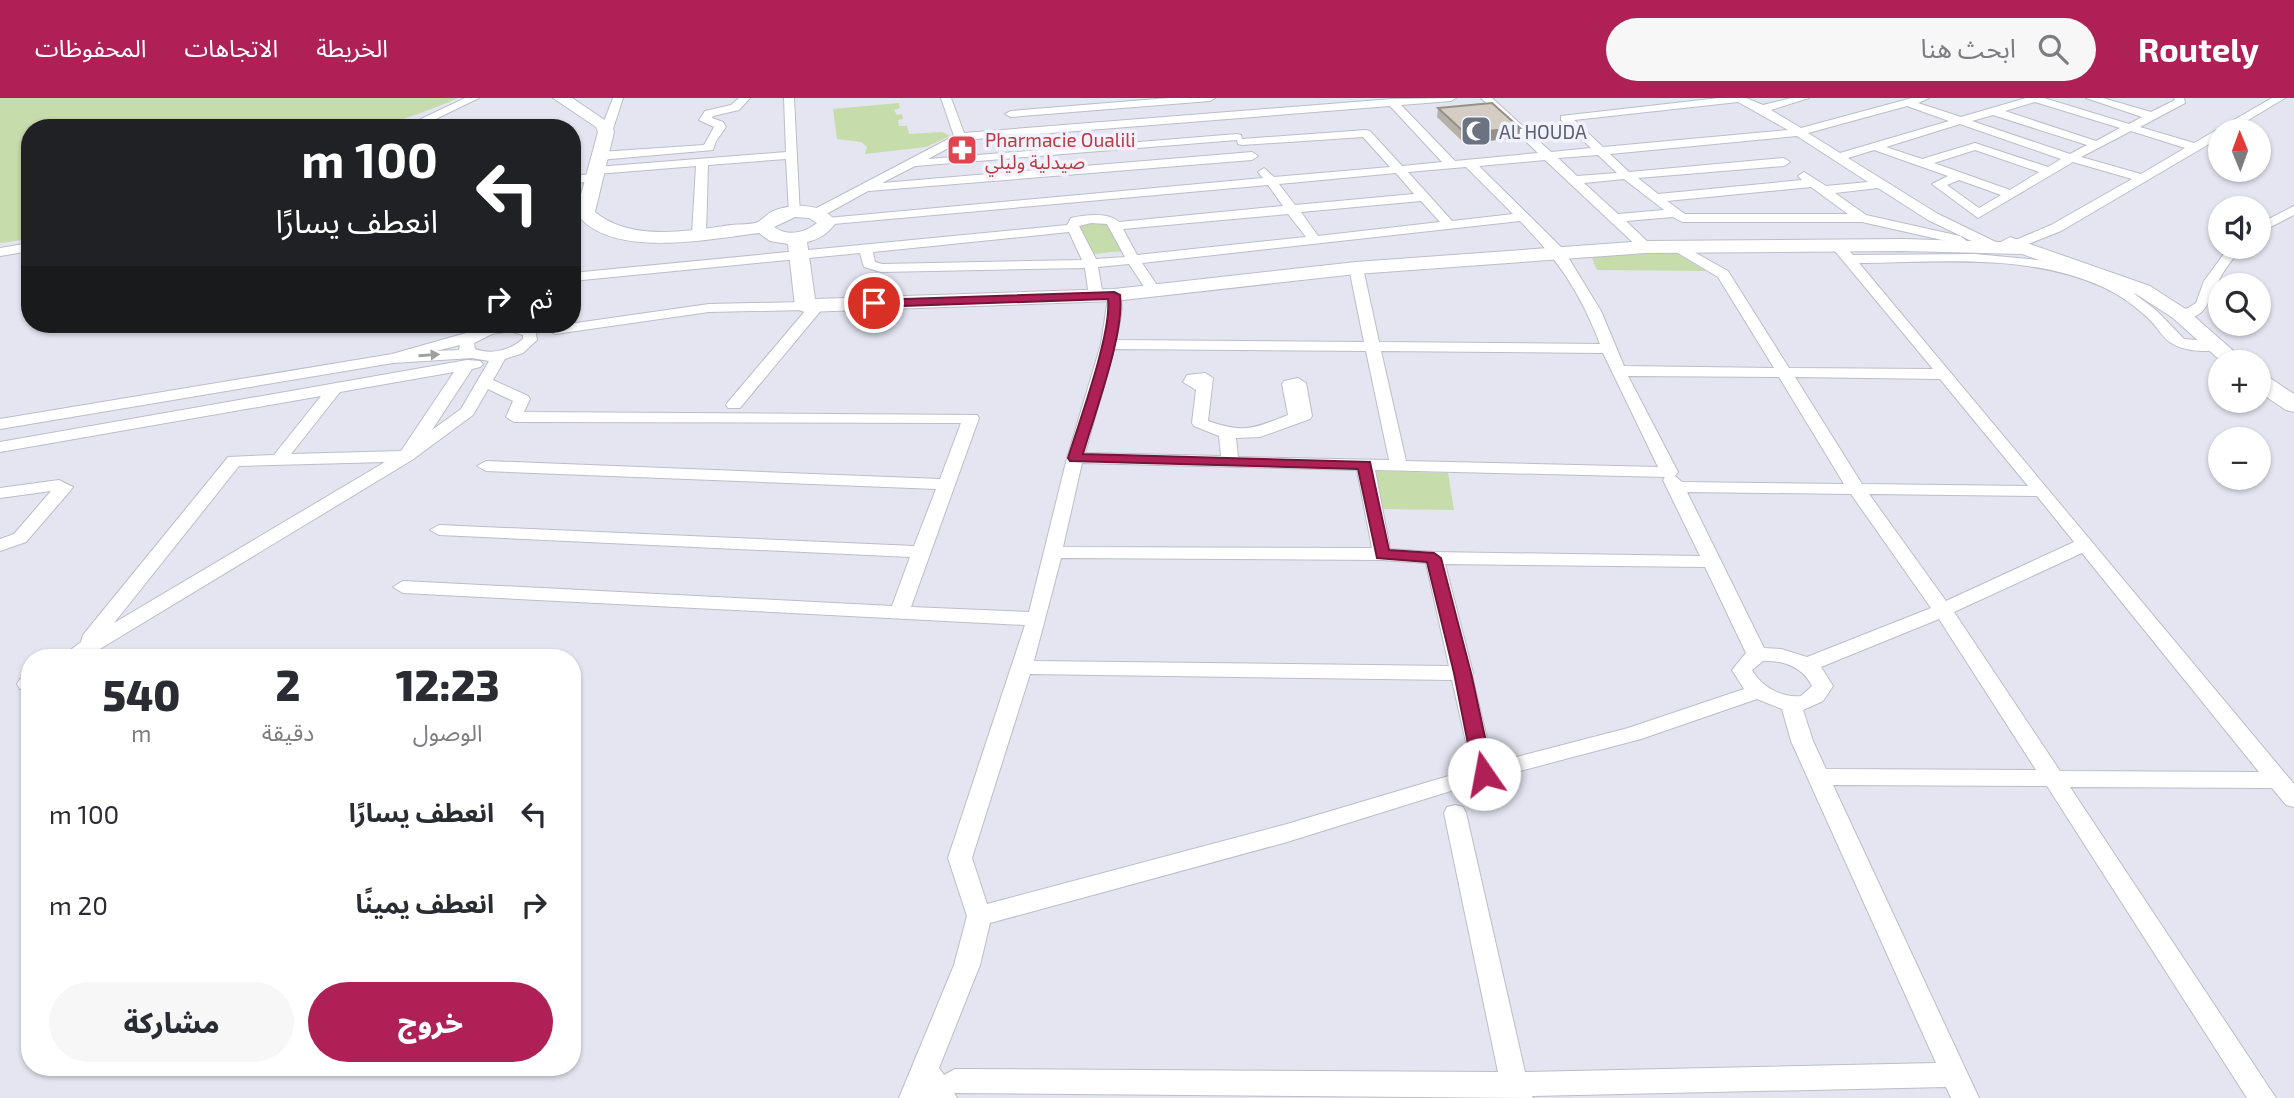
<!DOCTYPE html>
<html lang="ar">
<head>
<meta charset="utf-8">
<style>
  :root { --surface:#fff; --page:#f7f7f7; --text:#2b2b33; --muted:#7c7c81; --accent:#af2056 }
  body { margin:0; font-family:"Exo 2","Noto Sans Arabic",sans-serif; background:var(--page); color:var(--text); direction:rtl; height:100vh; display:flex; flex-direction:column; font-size:26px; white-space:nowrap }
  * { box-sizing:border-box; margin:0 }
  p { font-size:23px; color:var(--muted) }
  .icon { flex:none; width:38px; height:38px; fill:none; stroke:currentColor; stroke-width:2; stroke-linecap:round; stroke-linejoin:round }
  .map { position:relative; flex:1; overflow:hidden; direction:ltr }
  .panel { position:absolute; left:21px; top:551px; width:560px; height:427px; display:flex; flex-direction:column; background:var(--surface); border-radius:28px; box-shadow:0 2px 5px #0004; direction:rtl }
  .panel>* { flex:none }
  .top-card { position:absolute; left:21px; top:21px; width:560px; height:214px; border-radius:28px; box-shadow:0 2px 5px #0004; direction:rtl; background:#202124; color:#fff; overflow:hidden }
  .needle { width:46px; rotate:359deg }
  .controls { position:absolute; left:2208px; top:21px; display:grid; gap:14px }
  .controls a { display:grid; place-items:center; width:63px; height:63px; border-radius:50%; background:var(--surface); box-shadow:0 2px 5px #0004; font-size:35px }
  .pin { position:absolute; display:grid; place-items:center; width:60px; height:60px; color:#fff; margin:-30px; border:4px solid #fff; border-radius:50%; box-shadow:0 2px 7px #0007 }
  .me { position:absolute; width:77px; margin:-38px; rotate:348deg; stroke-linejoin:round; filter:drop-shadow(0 0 5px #0008) }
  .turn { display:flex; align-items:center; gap:24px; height:147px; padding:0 28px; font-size:32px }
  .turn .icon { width:91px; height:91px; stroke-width:2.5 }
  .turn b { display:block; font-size:49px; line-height:60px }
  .then { display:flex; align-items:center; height:66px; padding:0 28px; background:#0003; gap:14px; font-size:26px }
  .eta { display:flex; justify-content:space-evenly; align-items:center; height:119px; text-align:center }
  .eta b { font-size:42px; font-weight:800; line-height:49px }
  .button { display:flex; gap:14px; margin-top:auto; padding:14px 28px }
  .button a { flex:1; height:80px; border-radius:42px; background:var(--accent); color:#fff; font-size:28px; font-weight:800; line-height:80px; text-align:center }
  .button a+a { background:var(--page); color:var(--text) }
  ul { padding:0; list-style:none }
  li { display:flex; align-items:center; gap:21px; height:91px; padding:0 28px }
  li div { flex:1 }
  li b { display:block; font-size:26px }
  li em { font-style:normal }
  header { display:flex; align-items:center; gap:42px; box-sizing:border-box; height:98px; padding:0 35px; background:var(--accent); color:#fff }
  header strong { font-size:33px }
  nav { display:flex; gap:38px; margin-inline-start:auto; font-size:24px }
  .search { width:490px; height:63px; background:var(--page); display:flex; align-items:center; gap:18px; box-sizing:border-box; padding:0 24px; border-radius:38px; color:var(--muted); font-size:26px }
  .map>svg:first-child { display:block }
</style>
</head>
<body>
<header>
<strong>Routely</strong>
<div class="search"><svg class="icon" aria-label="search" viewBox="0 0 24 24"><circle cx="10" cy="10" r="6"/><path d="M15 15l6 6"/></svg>ابحث هنا</div>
<nav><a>الخريطة</a><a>الاتجاهات</a><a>المحفوظات</a></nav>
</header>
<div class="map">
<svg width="2294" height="1000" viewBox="0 0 2294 1000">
  <rect width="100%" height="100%" fill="#e4e5f1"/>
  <path fill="#c6dcab" d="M0 0H458C432 12 406 19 380 30H30V141L0 145Z
    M899 5 900 10 894 12 897 17 902 16 903 21 898 22 899 28H907L909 36 942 34 950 38 926 49 865 56 867 49 861 44 837 41 833 11Z
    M1107 123 1124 153 1093 156 1077 126Z
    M1674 154 1706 173 1597 172 1591 158Z
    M1376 373 1448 375 1454 412 1381 411Z"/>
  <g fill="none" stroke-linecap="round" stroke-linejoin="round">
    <g stroke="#bcbdc9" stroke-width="2">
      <path id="street" d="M465 0H479L417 30H402Z
        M613 0H623L612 34 606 37 600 34Z
        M739 0H750L739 12 713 18 712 20 723 24 726 29 716 43 713 52 600 62 594 58 600 54 704 47 714 29 699 22 705 13 731 7Z
        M784 0H794L800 118 795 119 789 115 786 61 708 67 706 136 699 140 692 136 696 68 597 76V82L572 86V78L592 76V70L596 69 786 54Z
        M941 0H951L964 35 1392 1 1456 0 1451 3 1401 7 1455 63 1538 55 1481 0H1492L1551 54 1591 50 1561 22V18L1719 0H1746L1763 7 1791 0H1809L1771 12 1801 30 1912 0H1929L1918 5 1961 19 2026 0H2044L2129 26 2142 19 2086 0H2103L2151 14 2175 2 2174 0H2184L2185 5 2140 29 2194 45 2272 0H2285L2230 33H2221V39L2061 133 2011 153 2006 152V146L2051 127 2132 81 2073 64 1978 120 1932 86 1948 78 1874 52 1848 60 1938 116 2000 146V152H1990L1928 122 1878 90 1835 95 1866 117 1960 138 1976 150 1969 154 1951 144 1862 124H1682L1673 119 1626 123 1653 149 1646 153 1641 152 1545 62 1479 68 1563 151 1601 213 1624 268 1774 270 1718 179 1673 152 1671 149 1678 145 1728 173 1789 270 1933 271 1834 152V146C1844 144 1847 150 1853 157L1975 156 2038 162 2069 169 2128 191 2156 212 2184 241 2221 244 2223 247C2214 257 2184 253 2173 246 2163 241 2158 230 2151 223 2137 209 2120 197 2103 189 2027 155 1940 164 1859 165L2294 686V709L2286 707 2272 690 2070 689 2276 1000H2247L2047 688 1833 687 1979 1000H1951L1946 989 1532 998 1533 1000 954 995 957 1000H899L954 867 967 818 948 760 1025 527 403 495 393 489 403 483 892 508 910 459 439 437 430 432 439 427 914 448 936 391 486 373 477 368 486 363 940 381 961 325 514 324 506 319 513 303 488 291 473 317 412 362 85 560H60L81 544 83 537 228 359 274 357 321 298 0 354V344L467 262 480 263 483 266 480 269 472 271 432 332 461 311 489 263 472 260 393 265 0 331V321L392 256 498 226H515L535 231 537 242 523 255 505 261 493 282 528 298 530 301 524 314 977 317 979 320 911 509 1029 514 1067 360 1101 246 1109 194H1119C1125 209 1119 226 1116 242L1364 244 1349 170 1356 166 1363 170 1379 244 1600 246C1580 194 1559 163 1520 123L1142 165 1161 193 1154 197 1149 196 1129 166 1098 169 1103 198 1096 202 1089 198 1085 170 881 174 864 169 860 155 572 183V175L1067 127 1071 120C1085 117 1108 114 1119 124L1283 108 1268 87 822 127V121L827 120 1263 80 1258 74 1264 70 1274 79 1390 69 1363 39 1242 47 1238 46 1237 42 915 68 882 85 1252 54 1258 58 1252 62 868 93 821 119H811V113L954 38ZM1738 4 1788 32 1603 49 1574 22ZM2035 4 2120 30 2096 43 2005 13ZM1390 8 1442 64 1402 68 1370 33 1366 32 1242 41 1241 37 1237 36 928 61 963 42ZM1907 8 1949 23 1840 55 1808 35ZM1993 17 2087 47 2070 56 1972 23ZM1960 26 2061 61 2048 69 1975 45 1922 61 1886 49ZM2131 33 2185 50 2141 76 2081 59ZM1797 38 1868 84 1826 88 1804 74 1798 78 1802 82 1658 96 1638 80 1784 68 1790 64 1784 60 1629 74 1610 56ZM1975 52 2039 74 2010 92 1934 65ZM1598 57 1617 75 1577 78 1558 60ZM1466 69 1513 116 1452 123 1408 74ZM1396 75 1414 96 1295 107 1279 86ZM1624 81 1664 112 1618 116 1584 85ZM1959 82 2001 97 1979 110 1947 87ZM1811 89 1848 116H1685L1667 103ZM1421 103 1440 124 1318 138 1301 114ZM1288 116 1306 139 1137 157 1123 131ZM1091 125 1107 126 1125 159 1096 161 1079 128ZM1069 134 1082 162 882 166 875 164 873 154ZM510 233 523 237V241C509 253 491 257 475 251L474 245 492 236ZM460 247 459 252 436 253ZM1114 251 1366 253 1389 362 1238 359 1236 340 1260 339 1310 321 1312 318 1306 285 1298 280 1284 283 1282 286 1288 317C1254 330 1245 336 1208 323L1213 280 1205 275 1187 277 1183 284 1196 292 1192 325 1194 328 1219 338 1221 358 1085 355ZM1381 253 1603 255 1658 369 1406 363ZM454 274 401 353 291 356 340 294ZM1628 278 1779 279 1844 386 1682 384 1675 378 1678 374ZM1795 279 1940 281 2028 388 1862 386ZM385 364 114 525 239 368ZM1082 365 1357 372 1372 450 1063 449ZM1375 372 1665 379 1663 382 1700 458 1434 454 1390 451ZM1687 394 1851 396 1931 510 1807 559 1781 551 1764 550ZM1869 396 2037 398 2074 444 1946 503ZM2082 455 2259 674 2060 673 1954 514ZM1061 460 1382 462 1426 465 1449 568 1034 563ZM1445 466 1705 469 1746 555 1732 572 1744 591 1628 630 1493 665 1472 578 1473 575ZM1939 521 2036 672 1826 671 1813 643 1803 612 1823 603 1833 588 1821 569ZM1763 563C1783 562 1803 569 1812 588L1801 598C1781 600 1762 589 1752 572ZM1030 576 1452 582 1472 671 1287 726 987 806 972 760ZM1757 601 1782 611 1791 643 1936 965 1525 974 1466 715 1463 709 1455 707 1447 709 1444 715 1498 974 955 971 944 977 939 970 980 867 990 825 1287 744 1486 682 1641 641Z
        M1169 0H1215L1210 3 1011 19 1005 16 1011 13Z
        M2294 108V117L2259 135V126Z
        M30 145V153L0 158V150Z
        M2229 149H2243C2234 159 2226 169 2220 180 2208 201 2207 226 2175 219L2173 216 2175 213 2188 210 2196 205 2204 183Z
        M818 203 825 207 823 210 740 310H728L726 307 728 304 806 212 709 214 555 236 548 232 555 228 709 206 805 204 811 206Z
        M59 382 73 389 70 393 26 444 0 453V441L14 436 51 393 0 400V390Z
        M30 578V592L20 591 17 586 20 581Z"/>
    </g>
    <g stroke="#bcbdc9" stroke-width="2">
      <path id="secondary" d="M553 0H572L612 27 614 34 595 114C631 144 688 133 731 127 739 126 752 127 758 124 763 121 766 117 771 114 792 105 822 104 836 124 829 135 820 141 807 144L815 201 1114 191 1356 164 1646 143 1903 141 2001 144 2010 139 2150 188 2187 212 2246 264H2222L2173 220 2136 196 2022 156 1903 153 1646 155 1356 176 1114 203 805 214 798 212 795 208 788 146 770 143 759 135C709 141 610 162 576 115L598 34 596 29ZM795 119 809 120 817 125C804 135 788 139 774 129Z
        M2259 276 2267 278 2294 296V314L2286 312 2259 294Z"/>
    </g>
    <use href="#street" fill="#fff" fill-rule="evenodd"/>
    <use href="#secondary" fill="#fff" fill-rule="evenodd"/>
  </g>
  <path fill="#b7b0a8" d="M1438 10 1520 30 1519 40 1464 45 1437 19Z"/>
  <path fill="#959088" d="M1520 30 1519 40 1464 45 1465 35Z"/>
  <path fill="#d5cdc3" stroke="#959088" stroke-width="2" d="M1492 5 1520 30 1465 35 1438 10Z"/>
  <defs><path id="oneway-solid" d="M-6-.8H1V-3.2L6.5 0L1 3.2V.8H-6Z" transform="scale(1.75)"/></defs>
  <use fill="#a0a0a1" href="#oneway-solid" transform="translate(429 257) rotate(-4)"/>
  <path fill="#af2056" stroke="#721538" stroke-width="2" d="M1114 194 1120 197C1125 235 1094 317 1083 356L1370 364 1389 452 1434 455 1441 460 1471 575 1493 676 1490 680H1477L1474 676 1454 575 1427 464 1377 460 1358 371 1070 363 1068 360C1079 324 1112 235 1108 201L874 209 868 205 874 202Z"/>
  <defs>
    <g id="mosque-square" transform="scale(1.575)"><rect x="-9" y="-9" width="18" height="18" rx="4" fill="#6b7280" stroke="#f1f2fe"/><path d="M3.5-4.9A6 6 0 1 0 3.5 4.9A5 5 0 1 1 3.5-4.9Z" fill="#fff"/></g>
    <g id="pharmacy-square" transform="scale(1.575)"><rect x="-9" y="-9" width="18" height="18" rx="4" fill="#e0444e" stroke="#f1f2fe"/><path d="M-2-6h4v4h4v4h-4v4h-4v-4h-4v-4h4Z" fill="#fff"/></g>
  </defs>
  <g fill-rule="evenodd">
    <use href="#mosque-square" x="1476" y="33"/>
    <use href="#pharmacy-square" x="962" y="52"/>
  </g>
  <g text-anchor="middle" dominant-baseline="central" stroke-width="7" stroke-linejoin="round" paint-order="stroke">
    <g font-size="19" fill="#5b616d" stroke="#f1f2fe" text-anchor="start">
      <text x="1499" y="33">AL HOUDA</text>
    </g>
    <g font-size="19" fill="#be3a42" stroke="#f1f2fe" text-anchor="start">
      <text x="985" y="41">Pharmacie Oualili<tspan x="985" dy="22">صيدلية وليلي</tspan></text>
    </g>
  </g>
</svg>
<div class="controls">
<a><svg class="needle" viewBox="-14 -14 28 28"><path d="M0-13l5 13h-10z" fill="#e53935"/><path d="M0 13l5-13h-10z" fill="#7c7c81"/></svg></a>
<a><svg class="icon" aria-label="sound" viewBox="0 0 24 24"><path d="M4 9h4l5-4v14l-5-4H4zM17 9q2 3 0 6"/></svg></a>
<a><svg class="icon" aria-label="search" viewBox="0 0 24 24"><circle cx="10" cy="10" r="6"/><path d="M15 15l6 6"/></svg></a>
<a>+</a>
<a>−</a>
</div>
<div class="pin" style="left:874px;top:205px;background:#d93025"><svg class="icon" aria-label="arrive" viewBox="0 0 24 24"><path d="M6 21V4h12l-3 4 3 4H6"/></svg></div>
<svg class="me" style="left:1484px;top:676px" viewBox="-20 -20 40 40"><circle r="19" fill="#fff"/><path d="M0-13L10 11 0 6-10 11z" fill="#af2056"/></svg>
<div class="top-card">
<div class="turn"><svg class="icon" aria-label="left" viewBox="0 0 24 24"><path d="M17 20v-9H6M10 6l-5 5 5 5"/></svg><div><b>100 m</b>انعطف يسارًا</div></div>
<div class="then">ثم<svg class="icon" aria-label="right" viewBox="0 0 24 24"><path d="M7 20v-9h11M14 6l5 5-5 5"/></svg></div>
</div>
<section class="panel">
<div class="eta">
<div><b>12:23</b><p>الوصول</p></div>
<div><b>2</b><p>دقيقة</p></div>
<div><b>540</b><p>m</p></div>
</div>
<ul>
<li><svg class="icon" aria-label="left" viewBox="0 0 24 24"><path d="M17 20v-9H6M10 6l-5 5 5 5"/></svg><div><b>انعطف يسارًا</b></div><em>100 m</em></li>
<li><svg class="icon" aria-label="right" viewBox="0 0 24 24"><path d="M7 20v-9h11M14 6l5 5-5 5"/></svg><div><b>انعطف يمينًا</b></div><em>20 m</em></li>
</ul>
<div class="button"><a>خروج</a><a>مشاركة</a></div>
</section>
</div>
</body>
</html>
